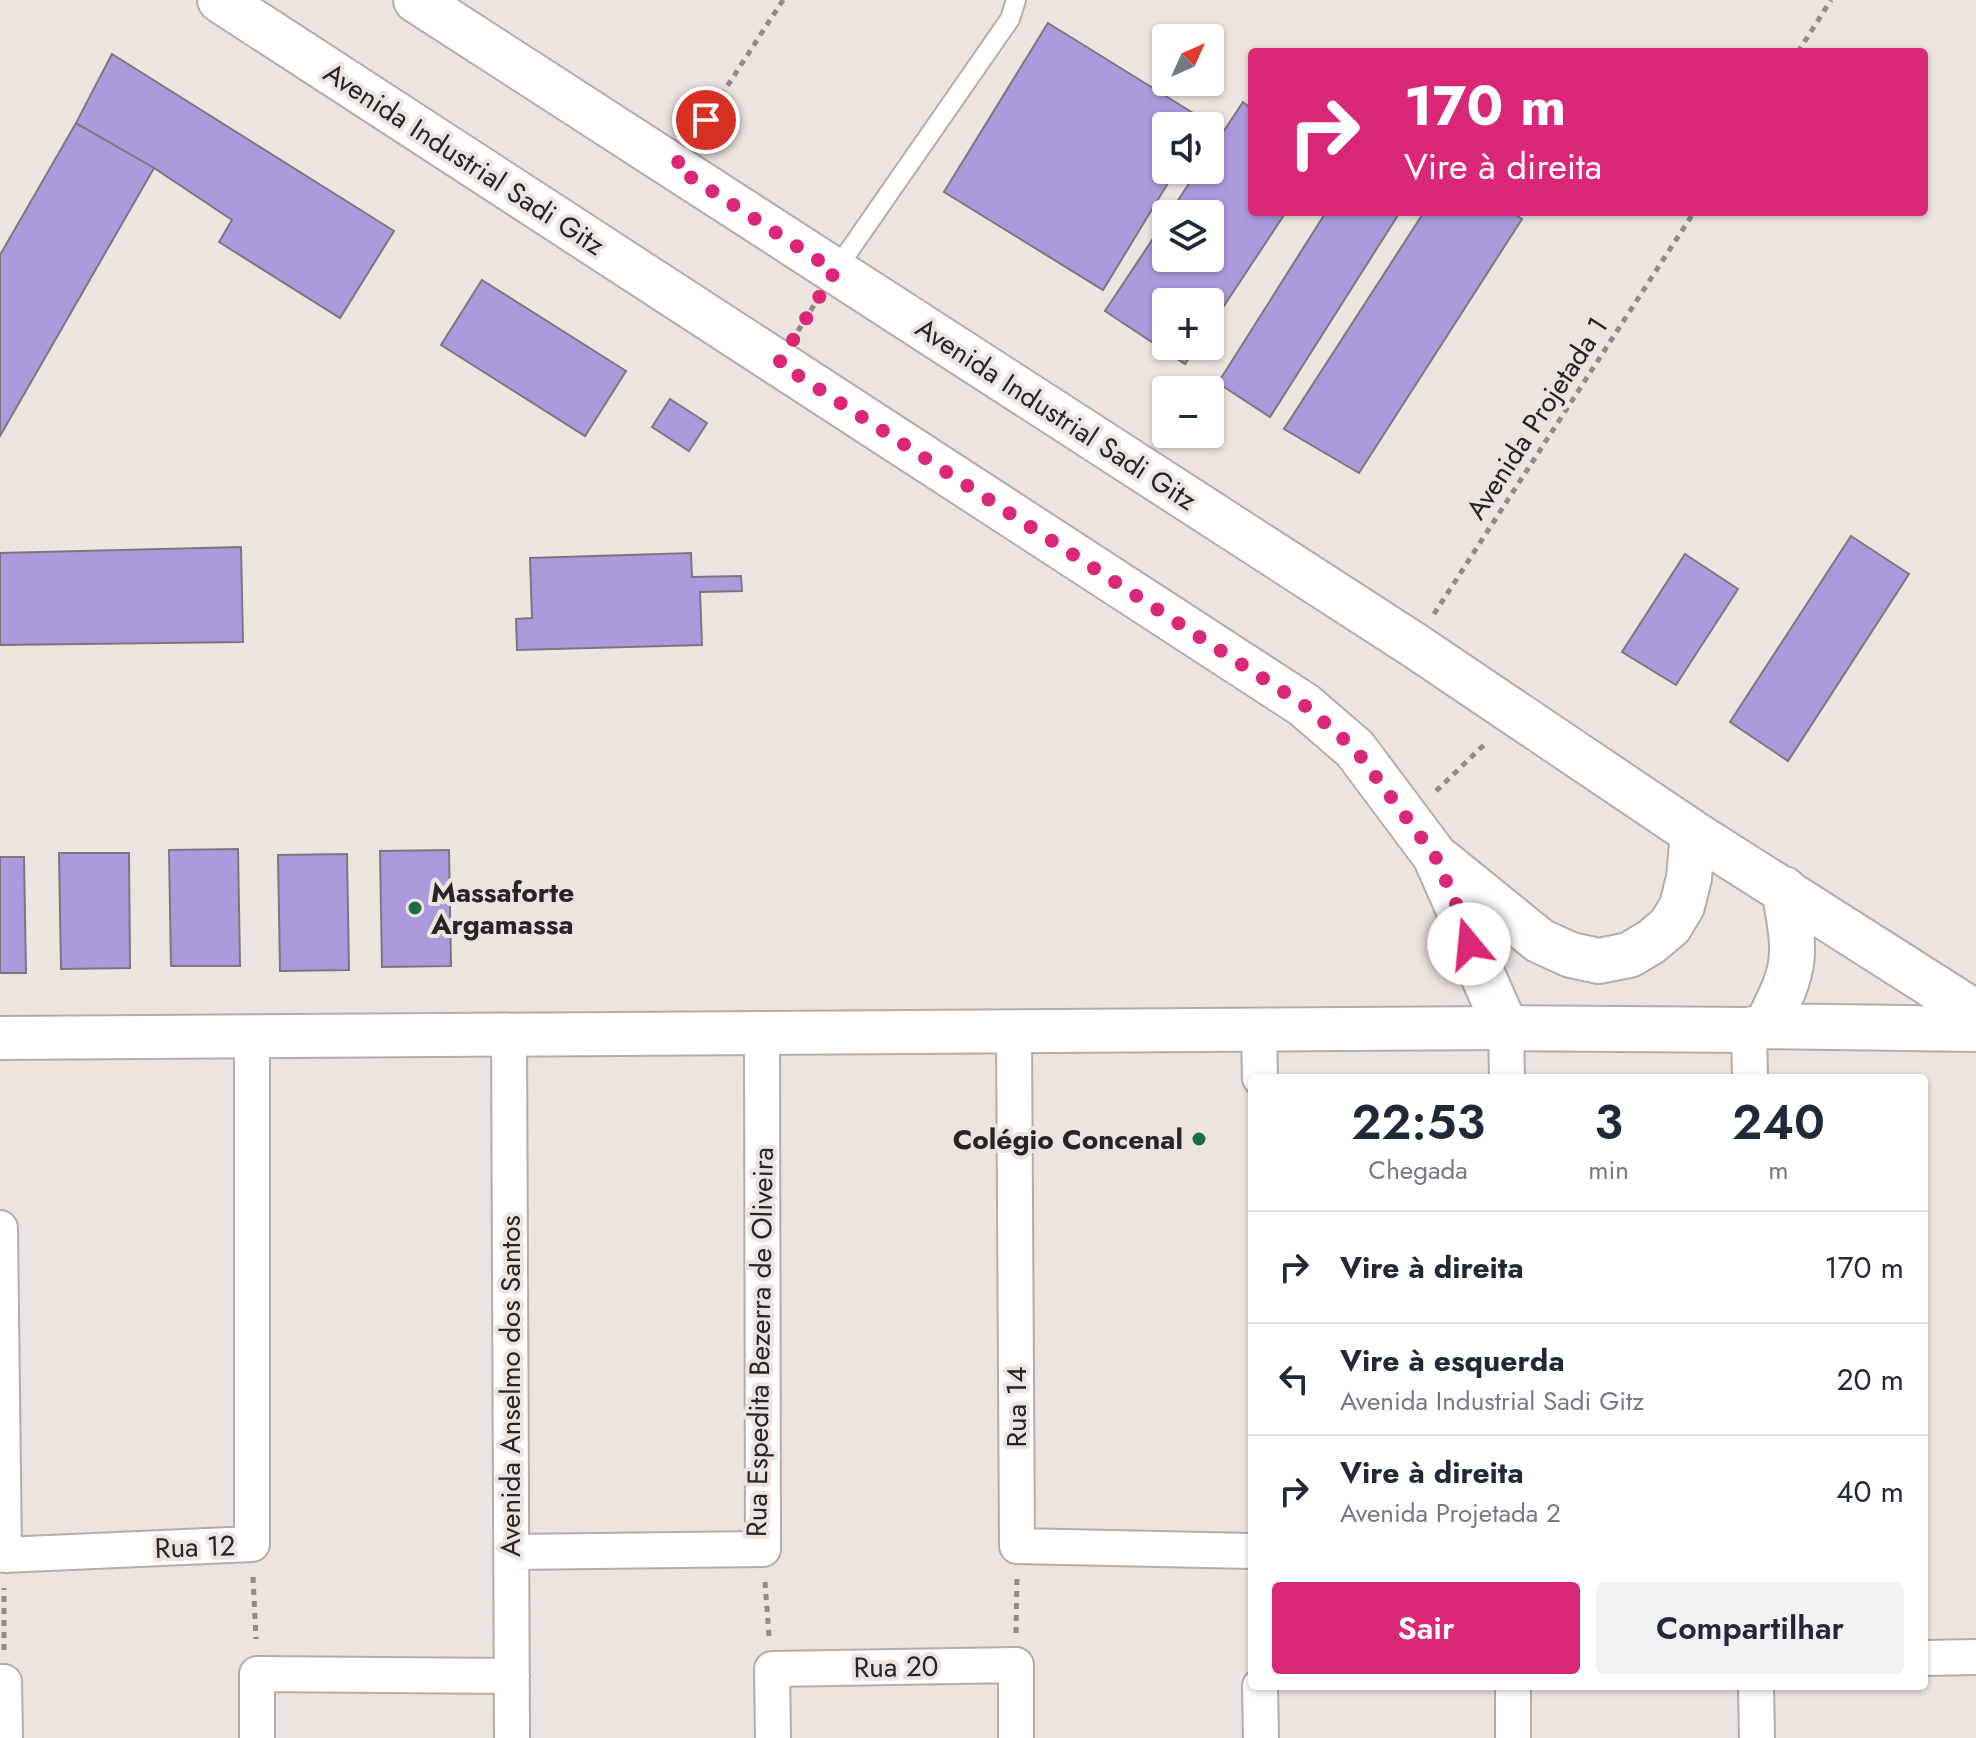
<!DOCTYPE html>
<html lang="pt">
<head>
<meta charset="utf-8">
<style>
  :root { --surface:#fff; --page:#f2f2f3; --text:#1f2937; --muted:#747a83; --line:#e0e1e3; --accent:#db2777 }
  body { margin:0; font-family:Jost,sans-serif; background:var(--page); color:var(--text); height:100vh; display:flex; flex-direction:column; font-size:30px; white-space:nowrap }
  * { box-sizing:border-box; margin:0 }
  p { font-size:26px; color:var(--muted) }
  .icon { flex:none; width:44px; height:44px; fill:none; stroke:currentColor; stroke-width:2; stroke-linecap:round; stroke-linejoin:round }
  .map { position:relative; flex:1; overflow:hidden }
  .drawer { position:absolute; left:1248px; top:1074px; width:680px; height:616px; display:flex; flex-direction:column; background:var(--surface); border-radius:8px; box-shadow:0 2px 6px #0004 }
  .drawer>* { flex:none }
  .top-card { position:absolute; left:1248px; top:48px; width:680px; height:168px; border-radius:8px; box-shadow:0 2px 6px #0004; background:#db2777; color:#fff; overflow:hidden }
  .needle { width:52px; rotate:45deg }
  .fabs { position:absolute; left:1152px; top:24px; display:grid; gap:16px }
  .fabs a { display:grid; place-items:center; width:72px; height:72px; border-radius:8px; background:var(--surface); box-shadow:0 2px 6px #0004; font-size:40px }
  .pin { position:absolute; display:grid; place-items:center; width:68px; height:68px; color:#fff; margin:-34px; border:4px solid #fff; border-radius:50%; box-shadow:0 2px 8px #0007 }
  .me { position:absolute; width:88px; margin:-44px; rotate:343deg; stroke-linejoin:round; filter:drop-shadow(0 0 6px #0008) }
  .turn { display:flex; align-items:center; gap:28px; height:168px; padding:0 24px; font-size:36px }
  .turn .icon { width:104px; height:104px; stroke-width:2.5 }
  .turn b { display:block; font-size:56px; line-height:68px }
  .eta { display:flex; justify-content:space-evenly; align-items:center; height:136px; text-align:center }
  .eta b { font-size:48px; font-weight:600; line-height:56px }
  .action { display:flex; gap:16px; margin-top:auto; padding:16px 24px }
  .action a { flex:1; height:92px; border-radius:8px; background:var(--accent); color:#fff; font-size:32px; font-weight:600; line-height:92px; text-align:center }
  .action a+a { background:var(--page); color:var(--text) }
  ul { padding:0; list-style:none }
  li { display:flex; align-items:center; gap:24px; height:112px; padding:0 24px; border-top:2px solid var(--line) }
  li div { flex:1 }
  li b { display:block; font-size:30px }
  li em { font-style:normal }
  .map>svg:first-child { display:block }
</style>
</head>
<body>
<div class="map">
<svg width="1976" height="1738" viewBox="0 0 1976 1738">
  <rect width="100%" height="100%" fill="#ece4df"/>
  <path fill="#ab9adb" stroke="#7a787f" stroke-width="2" d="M1048 23 1206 121 1203 126H1166V170H1176L1103 290 944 192Z
    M112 54 394 231 340 318 219 242 232 220 154 168 76 123Z
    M1243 102 1252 109V212H1286L1210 327V302H1166V346H1197L1185 364 1105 311 1166 219V258H1210V214H1169L1198 170H1210V152Z
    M76 123 154 168 0 436V255Z
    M1326 212H1400L1270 417 1218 383Z
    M1424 212H1511L1522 219 1359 473 1284 429Z
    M482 280 626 371 585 436 441 345Z
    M670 399 707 423 689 451 652 427Z
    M1851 536 1909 574 1788 761 1730 722Z
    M241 547 243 642 0 645V553Z
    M691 553 692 577 741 576 742 591 700 592 702 645 517 650 516 619 532 618 530 558Z
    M1685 554 1738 589 1676 685 1622 652Z
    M238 849 240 966H171L169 850Z
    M449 850 451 966 382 967 380 851Z
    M59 853H129L130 968 61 969Z
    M347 854 349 970 280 971 278 855Z
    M0 857H24L26 973H0Z"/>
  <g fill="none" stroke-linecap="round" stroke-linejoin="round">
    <g stroke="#b3aca7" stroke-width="22">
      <path id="service" d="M835 271 1010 19 1016 0"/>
    </g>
    <g stroke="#b3aca7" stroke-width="38">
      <path id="minor" d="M1506 1028 1507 1078
        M1749 1030 1750 1078
        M1259 1032 1260 1078
        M1014 1033 1017 1546 1252 1551
        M509 1034 512 1738
        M0 1228 4 1555 252 1544V1035
        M511 1552 763 1549 762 1034
        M1924 1658 1976 1657
        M0 1682H4L5 1738
        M1260 1686 1261 1738
        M1756 1686 1757 1738
        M257 1738V1674L512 1676
        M773 1738 772 1669 1016 1665V1738
        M1513 1738V1686"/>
    </g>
    <g stroke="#b3aca7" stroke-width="46">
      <path id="tertiary" d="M0 1038 1506 1028"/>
    </g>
    <g stroke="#b3aca7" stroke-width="48">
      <path id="primary" d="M220 0 1304 705 1355 749 1435 856 1461 915 1469 944 1506 1028 1749 1030 1766 1026 1976 1029
        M416 0 1414 645 1693 833 1976 1013
        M1440 860 1540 941 1571 955 1599 961 1629 955 1651 942 1670 926 1682 906 1689 878 1693 833
        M1766 1026C1798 966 1796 955 1784 889"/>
    </g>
    <path stroke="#908b87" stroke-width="5" stroke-dasharray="6 6" stroke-linecap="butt" d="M1798 52 1831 0
      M695 136 783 0
      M798 331 816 302
      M1434 614 1694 212
      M1436 791 1487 742
      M253 1577 256 1639
      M765 1582 769 1636
      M1016 1633 1017 1579
      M4 1650V1588"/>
    <use href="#service" stroke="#fff" stroke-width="18"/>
    <use href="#minor" stroke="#fff" stroke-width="34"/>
    <use href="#tertiary" stroke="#fff" stroke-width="42"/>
    <use href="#primary" stroke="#fff" stroke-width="44"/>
  </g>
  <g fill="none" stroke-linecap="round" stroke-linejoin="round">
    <path stroke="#db2777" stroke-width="14" stroke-dasharray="0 25.2" d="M706 120 675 167 835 271 779 363 1304 705 1355 749 1435 856 1461 915 1469 944"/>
  </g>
  <g fill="#1c6f41" stroke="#ece4df" stroke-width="3">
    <circle cx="415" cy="908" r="8"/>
    <circle cx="1199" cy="1139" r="8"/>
  </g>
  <g text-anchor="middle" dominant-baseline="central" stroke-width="8" stroke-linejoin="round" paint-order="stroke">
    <g font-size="28" fill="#282523" stroke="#ece4df">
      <text transform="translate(464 159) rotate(33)">Avenida Industrial Sadi Gitz</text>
      <text transform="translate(1056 414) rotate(33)">Avenida Industrial Sadi Gitz</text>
      <text transform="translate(1537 418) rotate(-57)">Avenida Projetada 1</text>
      <text transform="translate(760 1342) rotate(-89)">Rua Espedita Bezerra de Oliveira</text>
      <text transform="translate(510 1386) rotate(-90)">Avenida Anselmo dos Santos</text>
      <text transform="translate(1016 1407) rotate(-90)">Rua 14</text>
      <text transform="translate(195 1547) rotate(-2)">Rua 12</text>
      <text transform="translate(896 1667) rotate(-1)">Rua 20</text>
    </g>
    <g font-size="28" font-weight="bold" fill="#282523" stroke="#ece4df" text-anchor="start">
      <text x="431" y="892">Massaforte<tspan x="431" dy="32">Argamassa</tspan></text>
      <text x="1183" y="1139" text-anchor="end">Colégio Concenal</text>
    </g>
  </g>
</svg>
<div class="fabs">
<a><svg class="needle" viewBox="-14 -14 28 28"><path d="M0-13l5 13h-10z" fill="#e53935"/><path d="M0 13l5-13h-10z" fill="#747a83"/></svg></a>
<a><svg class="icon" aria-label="sound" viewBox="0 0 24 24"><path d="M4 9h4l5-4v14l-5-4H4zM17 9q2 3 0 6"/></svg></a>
<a><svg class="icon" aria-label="layers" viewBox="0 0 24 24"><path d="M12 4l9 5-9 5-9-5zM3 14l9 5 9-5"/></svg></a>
<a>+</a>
<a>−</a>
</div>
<div class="pin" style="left:706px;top:120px;background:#d93025"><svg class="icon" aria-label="arrive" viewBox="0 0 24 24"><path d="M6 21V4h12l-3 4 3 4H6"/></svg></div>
<svg class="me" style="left:1469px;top:944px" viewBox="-20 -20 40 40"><circle r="19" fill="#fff"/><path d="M0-13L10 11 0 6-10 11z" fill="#db2777"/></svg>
<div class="top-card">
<div class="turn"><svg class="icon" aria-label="right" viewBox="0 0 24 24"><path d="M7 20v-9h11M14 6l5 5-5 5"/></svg><div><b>170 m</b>Vire à direita</div></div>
</div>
<section class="drawer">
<div class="eta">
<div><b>22:53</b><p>Chegada</p></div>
<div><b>3</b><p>min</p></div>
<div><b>240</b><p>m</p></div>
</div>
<ul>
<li><svg class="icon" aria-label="right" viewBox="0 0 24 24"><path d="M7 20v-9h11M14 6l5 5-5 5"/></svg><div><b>Vire à direita</b></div><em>170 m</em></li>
<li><svg class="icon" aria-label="left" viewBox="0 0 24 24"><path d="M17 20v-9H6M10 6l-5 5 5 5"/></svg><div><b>Vire à esquerda</b><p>Avenida Industrial Sadi Gitz</p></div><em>20 m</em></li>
<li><svg class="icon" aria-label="right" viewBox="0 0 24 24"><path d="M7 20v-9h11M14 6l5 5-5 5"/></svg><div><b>Vire à direita</b><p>Avenida Projetada 2</p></div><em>40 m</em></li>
</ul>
<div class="action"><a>Sair</a><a>Compartilhar</a></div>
</section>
</div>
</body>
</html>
